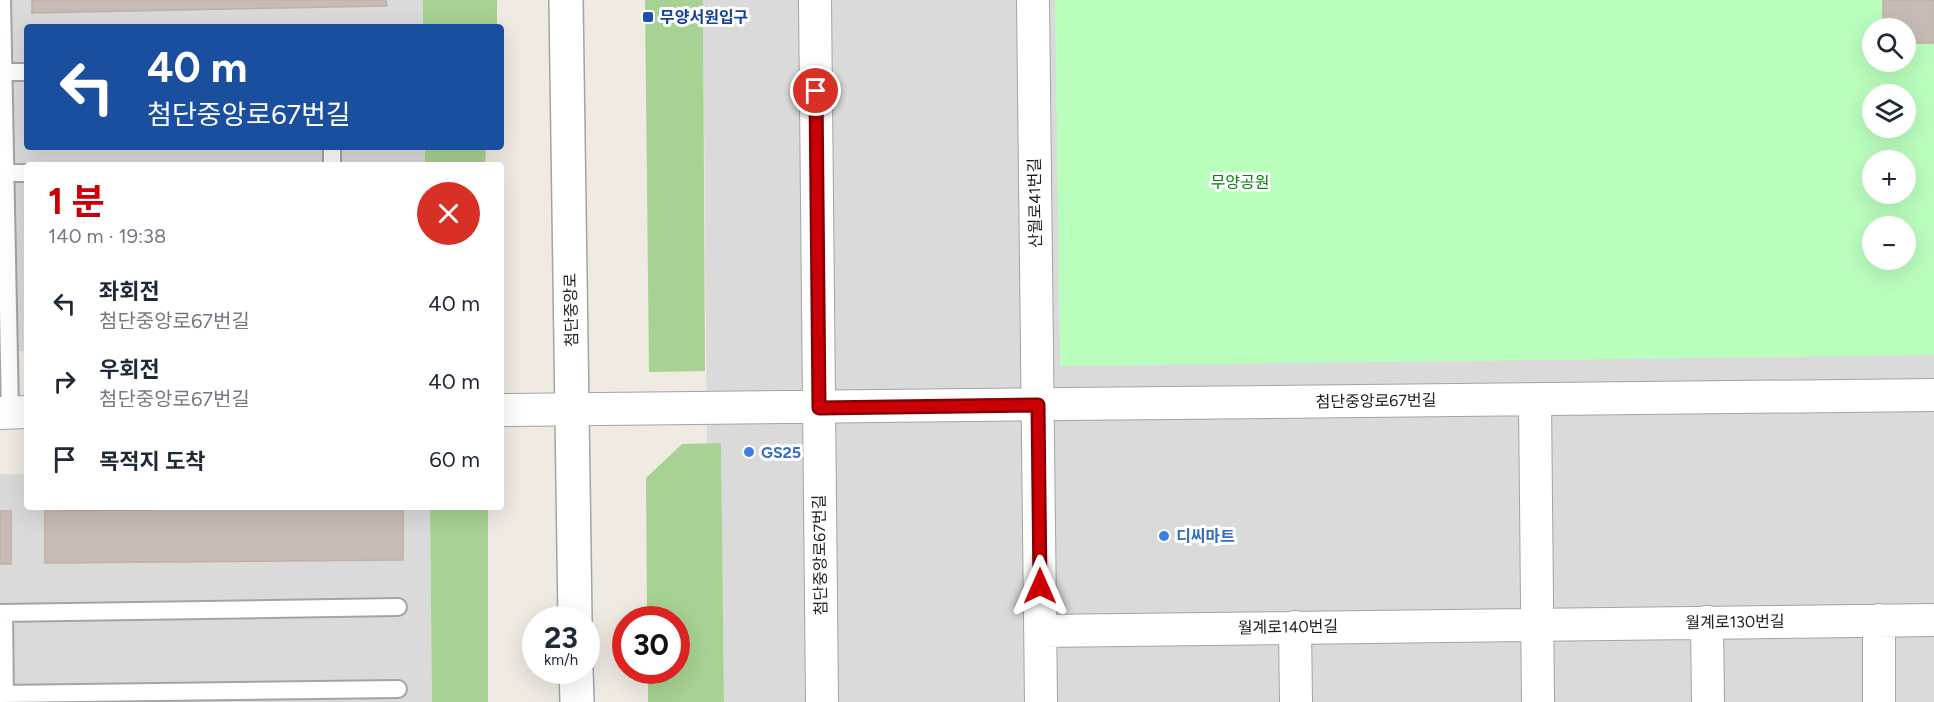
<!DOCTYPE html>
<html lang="ko">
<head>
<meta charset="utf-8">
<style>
  :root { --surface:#fff; --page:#f6f6f7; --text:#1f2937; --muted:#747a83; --accent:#ca0006 }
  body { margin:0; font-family:Figtree,"Noto Sans KR",sans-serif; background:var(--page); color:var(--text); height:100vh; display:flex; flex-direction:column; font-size:22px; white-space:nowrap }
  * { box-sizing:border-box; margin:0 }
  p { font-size:20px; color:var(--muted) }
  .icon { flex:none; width:33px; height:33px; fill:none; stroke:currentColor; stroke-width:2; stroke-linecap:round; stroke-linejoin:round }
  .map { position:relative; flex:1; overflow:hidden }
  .details { position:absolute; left:24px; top:162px; width:480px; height:348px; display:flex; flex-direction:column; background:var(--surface); border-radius:6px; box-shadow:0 6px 24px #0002 }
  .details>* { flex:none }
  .top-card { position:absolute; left:24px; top:24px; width:480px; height:126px; border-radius:6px; box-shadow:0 6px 24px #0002; background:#1a4fa0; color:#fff; overflow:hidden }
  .buttons { position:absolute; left:1862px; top:18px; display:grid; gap:12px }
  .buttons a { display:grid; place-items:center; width:54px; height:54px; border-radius:50%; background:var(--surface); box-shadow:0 6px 24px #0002; font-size:30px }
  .speed { position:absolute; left:522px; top:606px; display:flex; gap:12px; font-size:30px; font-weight:700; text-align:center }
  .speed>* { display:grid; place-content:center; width:78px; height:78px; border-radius:50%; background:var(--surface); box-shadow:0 6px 24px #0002; line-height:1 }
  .speed small { font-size:15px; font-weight:400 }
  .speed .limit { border:9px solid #d22; background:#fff; color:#111 }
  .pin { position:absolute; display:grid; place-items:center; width:51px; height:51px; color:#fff; margin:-26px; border:3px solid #fff; border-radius:50%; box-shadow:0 2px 6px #0007 }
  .me { position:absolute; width:66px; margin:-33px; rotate:0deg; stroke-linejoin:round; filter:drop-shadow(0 0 4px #0008) }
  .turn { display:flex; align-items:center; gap:21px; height:126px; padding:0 24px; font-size:27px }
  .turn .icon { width:78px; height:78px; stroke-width:2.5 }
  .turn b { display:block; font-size:42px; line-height:51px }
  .round { display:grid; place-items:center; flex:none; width:63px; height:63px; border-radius:32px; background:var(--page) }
  .summary { display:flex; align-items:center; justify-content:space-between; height:102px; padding:0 24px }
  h1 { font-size:36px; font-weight:700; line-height:45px; color:var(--accent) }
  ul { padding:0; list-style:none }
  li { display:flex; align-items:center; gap:18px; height:78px; padding:0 24px }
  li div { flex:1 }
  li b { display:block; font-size:22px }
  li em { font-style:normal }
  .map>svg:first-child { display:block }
</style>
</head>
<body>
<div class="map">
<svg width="1934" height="702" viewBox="0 0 1934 702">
  <rect width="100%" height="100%" fill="#efeae2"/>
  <path fill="#dbdada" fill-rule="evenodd" d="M0 0H423V27H27V147H425V165H27V351H0Z
    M703 0H1934V702H724L721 443H707ZM1872 28H1905V62H1872ZM1872 94H1905V128H1872ZM1872 160H1905V194H1872ZM1872 226H1905V260H1872Z
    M0 474H27V507H430L432 702H0Z"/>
  <path fill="#a7d293" d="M423 0H497V27H423Z
    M645 0H703L705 371 649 372Z
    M425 147H486L485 165H425Z
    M721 443 724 702H648V671L676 670V620L647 619 646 478 682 444Z
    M430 507H488V702H432Z"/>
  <path fill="#bafebe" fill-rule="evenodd" d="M1055 0H1934V355L1060 366ZM1872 28H1905V62H1872ZM1872 94H1905V128H1872ZM1872 160H1905V194H1872ZM1872 226H1905V260H1872Z"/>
  <path fill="#c7bcb5" stroke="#c2b0a3" stroke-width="1.5" d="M32 0H386L387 6 32 13Z
    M1883 0H1934V43H1905V28H1883Z
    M403 507V560L45 563V511Z
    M0 511H11V564H0Z"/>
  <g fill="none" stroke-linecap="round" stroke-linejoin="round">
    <g stroke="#a4a4a4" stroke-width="20">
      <path id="service" d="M2 0 10 412
        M0 72H27
        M332 147V165
        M0 173H27
        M0 613 398 607
        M4 613 5 702
        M0 694 398 689"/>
    </g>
    <g stroke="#a4a4a4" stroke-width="34">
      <path id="minor" d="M815 0 822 702
        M1033 0 1041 702
        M1535 400 1538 702
        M501 410 1934 395
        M0 413 27 412
        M1879 620V702
        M1707 622 1708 702
        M1295 627 1296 702
        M1040 631 1934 620"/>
    </g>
    <g stroke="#a4a4a4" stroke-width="36">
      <path id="tertiary" d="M566 0 575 620
        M576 670 577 702"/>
    </g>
    <use href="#service" stroke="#fff" stroke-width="16"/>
    <use href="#minor" stroke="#fff" stroke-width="32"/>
    <use href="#tertiary" stroke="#fff" stroke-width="33"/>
  </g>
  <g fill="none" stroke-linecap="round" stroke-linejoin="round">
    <g stroke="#830004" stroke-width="15">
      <path id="route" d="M816 91 819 408 1038 405 1040 586"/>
    </g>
    <use href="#route" stroke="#ca0006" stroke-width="10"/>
  </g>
  <rect fill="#1a4fb4" stroke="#fff" stroke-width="2" x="642" y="11" width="12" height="12" rx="3"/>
  <g fill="#3f7fe0" stroke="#fff" stroke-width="2">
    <circle cx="749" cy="452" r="6"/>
    <circle cx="1164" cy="536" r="6"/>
  </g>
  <g text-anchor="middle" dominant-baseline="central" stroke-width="6" stroke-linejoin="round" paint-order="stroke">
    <g font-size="16" font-weight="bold" fill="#164399" stroke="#fff" text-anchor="start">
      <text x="660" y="17">무양서원입구</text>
    </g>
    <g font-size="16" fill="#03830a" stroke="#fff">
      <text x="1240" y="182">무양공원</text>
    </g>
    <g font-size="16" fill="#1d1d1d" stroke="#fff">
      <text transform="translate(1035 203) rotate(-91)">산월로41번길</text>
      <text transform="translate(571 310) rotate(-91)">첨단중앙로</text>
      <text transform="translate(1376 401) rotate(-1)">첨단중앙로67번길</text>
      <text transform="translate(820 555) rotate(-91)">첨단중앙로67번길</text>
      <text transform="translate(1735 622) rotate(-1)">월계로130번길</text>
      <text transform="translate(1288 627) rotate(-1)">월계로140번길</text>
    </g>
    <g font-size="16" font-weight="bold" fill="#366cbe" stroke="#fff" text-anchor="start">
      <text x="761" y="452">GS25</text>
      <text x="1176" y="536">디씨마트</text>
    </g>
  </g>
</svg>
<div class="buttons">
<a><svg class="icon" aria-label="search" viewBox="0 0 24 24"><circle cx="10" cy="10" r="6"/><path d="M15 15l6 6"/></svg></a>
<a><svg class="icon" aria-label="layers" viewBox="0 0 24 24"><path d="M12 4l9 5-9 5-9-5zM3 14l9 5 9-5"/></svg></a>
<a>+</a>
<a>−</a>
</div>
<div class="speed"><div>23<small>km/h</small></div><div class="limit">30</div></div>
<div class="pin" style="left:816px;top:91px;background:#d93025"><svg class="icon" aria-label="arrive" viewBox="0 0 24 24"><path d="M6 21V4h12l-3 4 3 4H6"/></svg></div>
<svg class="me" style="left:1040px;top:586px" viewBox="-20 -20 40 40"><path d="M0-17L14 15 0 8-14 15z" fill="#ca0006" stroke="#fff" stroke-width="4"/></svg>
<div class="top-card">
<div class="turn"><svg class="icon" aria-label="left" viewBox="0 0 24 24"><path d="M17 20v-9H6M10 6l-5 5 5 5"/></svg><div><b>40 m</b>첨단중앙로67번길</div></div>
</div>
<section class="details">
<div class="summary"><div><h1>1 분</h1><p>140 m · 19:38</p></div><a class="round" style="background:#d93025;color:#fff"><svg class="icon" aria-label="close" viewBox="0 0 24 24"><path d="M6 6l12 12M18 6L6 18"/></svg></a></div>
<ul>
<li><svg class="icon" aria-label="left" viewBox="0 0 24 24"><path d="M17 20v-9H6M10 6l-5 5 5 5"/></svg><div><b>좌회전</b><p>첨단중앙로67번길</p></div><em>40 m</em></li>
<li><svg class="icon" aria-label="right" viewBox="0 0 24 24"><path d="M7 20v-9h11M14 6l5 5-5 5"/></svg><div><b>우회전</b><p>첨단중앙로67번길</p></div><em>40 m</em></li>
<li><svg class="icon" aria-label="arrive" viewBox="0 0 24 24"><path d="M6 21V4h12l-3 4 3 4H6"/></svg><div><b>목적지 도착</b></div><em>60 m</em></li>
</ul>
</section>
</div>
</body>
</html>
